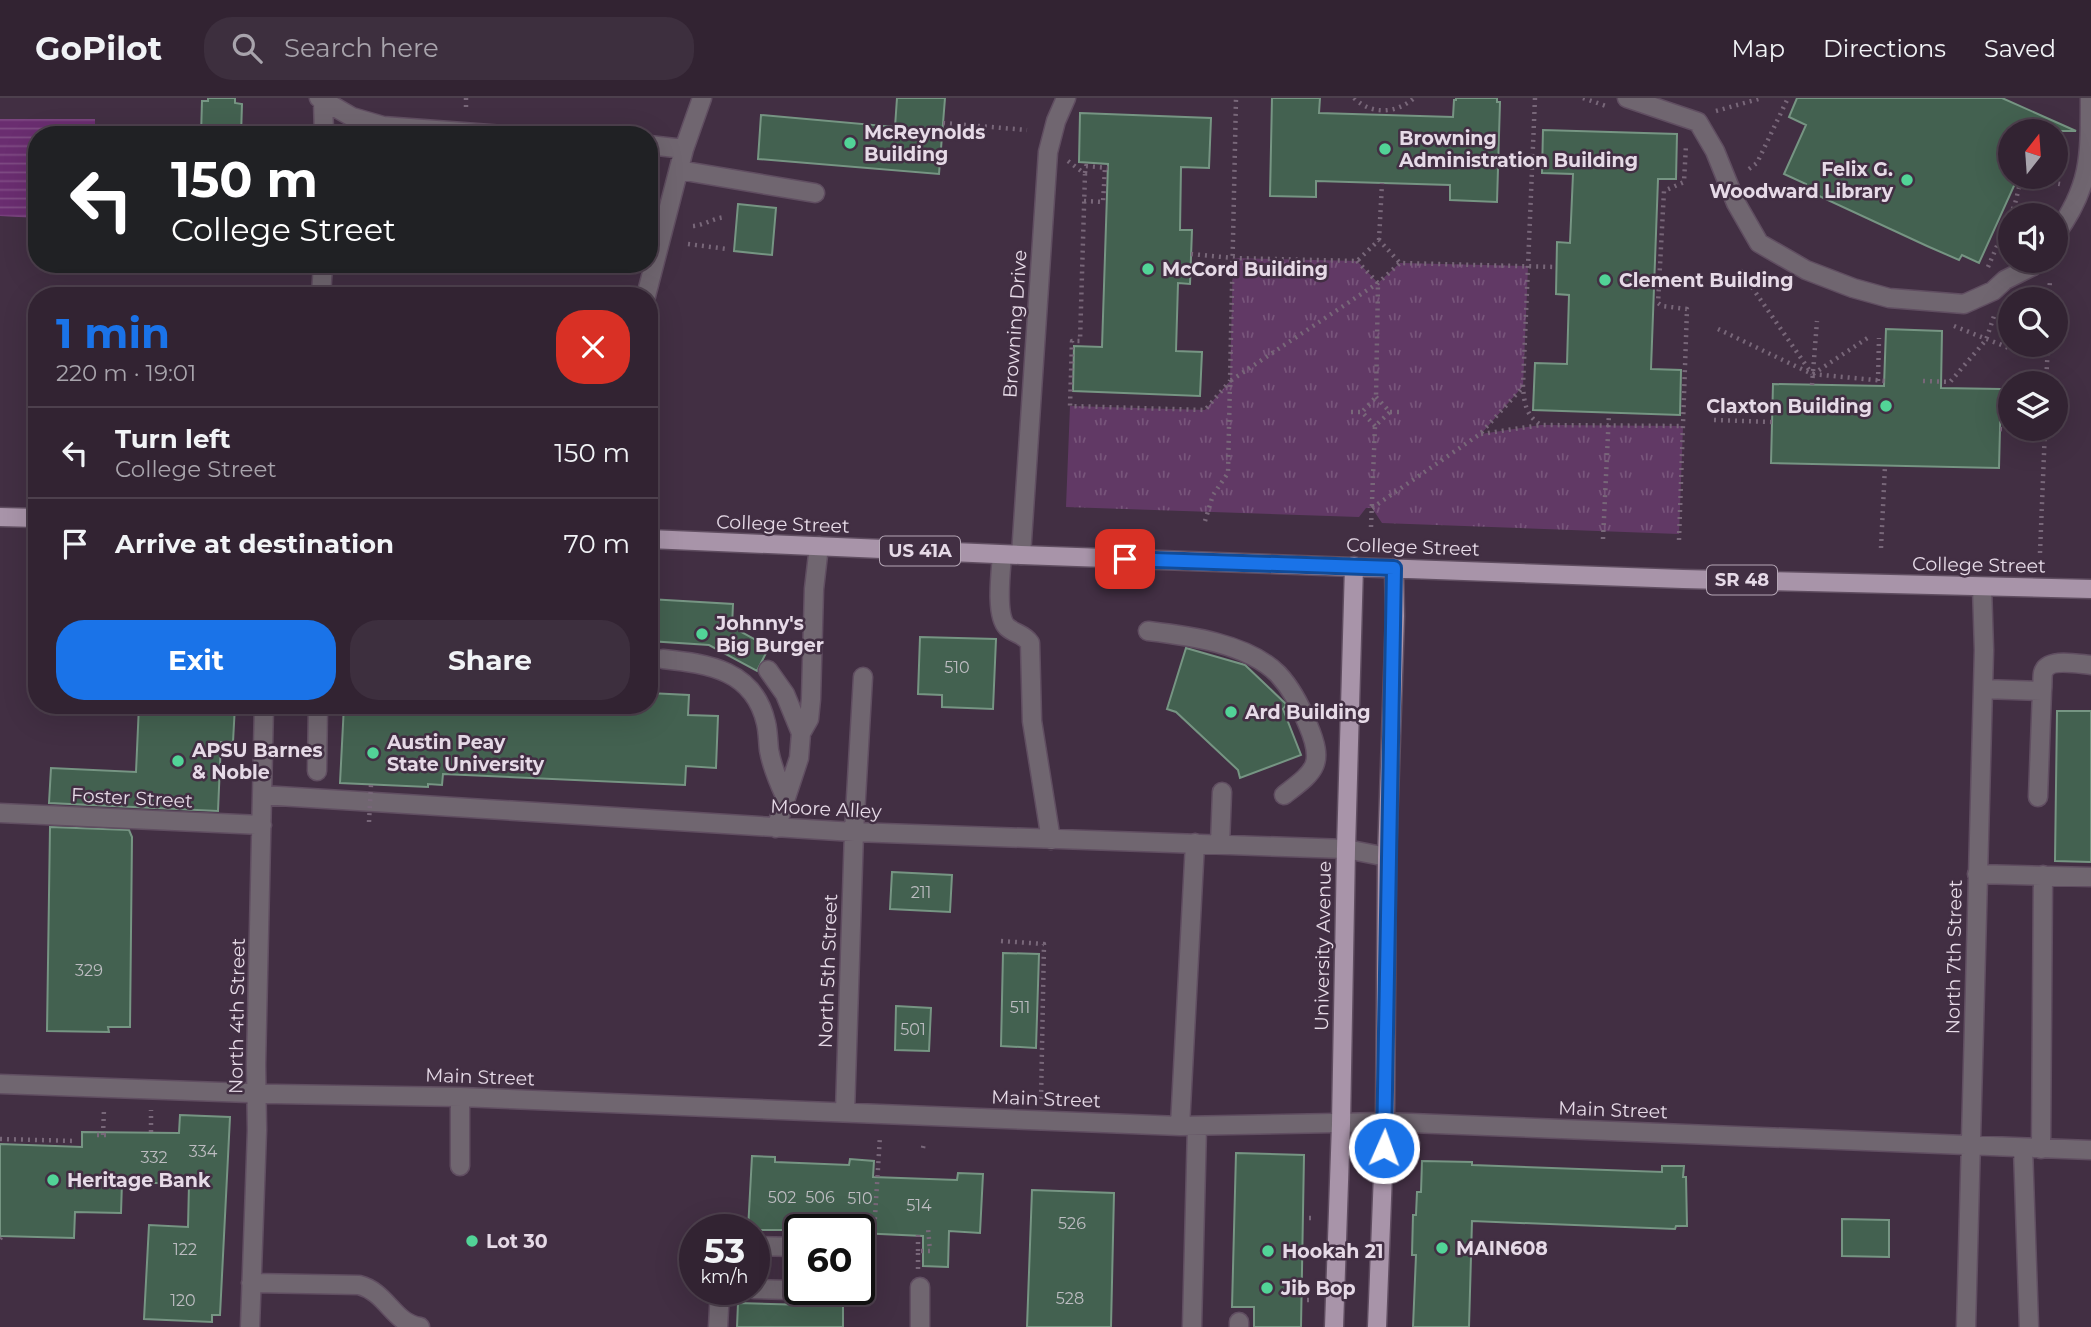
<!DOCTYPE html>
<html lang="en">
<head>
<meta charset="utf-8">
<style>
  :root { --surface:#322332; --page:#3d2f3e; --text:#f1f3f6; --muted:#a8a4ac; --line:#4d404d; --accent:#1a73e8 }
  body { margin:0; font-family:Montserrat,sans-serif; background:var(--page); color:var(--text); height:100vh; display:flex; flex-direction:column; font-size:26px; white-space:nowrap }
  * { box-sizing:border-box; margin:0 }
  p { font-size:23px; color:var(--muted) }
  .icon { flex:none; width:38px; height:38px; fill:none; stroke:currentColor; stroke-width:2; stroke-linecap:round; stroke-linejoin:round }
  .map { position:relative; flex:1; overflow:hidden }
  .panel { position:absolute; left:28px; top:189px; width:630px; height:427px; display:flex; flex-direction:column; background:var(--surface); border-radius:28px; box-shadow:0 7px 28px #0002,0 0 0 2px var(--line) }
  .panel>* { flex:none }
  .top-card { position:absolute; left:28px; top:28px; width:630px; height:147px; border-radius:28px; box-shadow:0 7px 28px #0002,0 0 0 2px var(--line); background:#202124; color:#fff; overflow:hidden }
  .needle { width:46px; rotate:17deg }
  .fabs { position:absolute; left:1998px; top:21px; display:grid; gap:14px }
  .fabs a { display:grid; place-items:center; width:70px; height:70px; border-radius:50%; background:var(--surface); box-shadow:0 7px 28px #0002,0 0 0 2px var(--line); font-size:35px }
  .speed { position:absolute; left:679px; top:1116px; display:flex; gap:14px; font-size:35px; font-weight:700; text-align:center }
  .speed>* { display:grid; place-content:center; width:91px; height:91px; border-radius:50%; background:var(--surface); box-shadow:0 7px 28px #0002,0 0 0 2px var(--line); line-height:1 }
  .speed small { font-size:18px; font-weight:400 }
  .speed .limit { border:4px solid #111; border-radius:10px; background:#fff; color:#111 }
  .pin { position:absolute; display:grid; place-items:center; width:60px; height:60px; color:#fff; margin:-30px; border-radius:14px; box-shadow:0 4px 10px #0006 }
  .me { position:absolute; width:77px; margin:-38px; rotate:2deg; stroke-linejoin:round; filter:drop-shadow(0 0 5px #0008) }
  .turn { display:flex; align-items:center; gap:24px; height:147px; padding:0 28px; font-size:32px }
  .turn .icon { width:91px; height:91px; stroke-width:2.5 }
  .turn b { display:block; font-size:49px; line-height:60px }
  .round { display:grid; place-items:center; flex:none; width:74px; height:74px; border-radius:28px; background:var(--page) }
  .headline { display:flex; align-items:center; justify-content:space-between; height:119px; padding:0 28px }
  h1 { font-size:42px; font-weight:700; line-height:52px; color:var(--accent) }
  .cta { display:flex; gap:14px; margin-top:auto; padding:14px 28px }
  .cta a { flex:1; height:80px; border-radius:28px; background:var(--accent); color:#fff; font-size:28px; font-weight:700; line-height:80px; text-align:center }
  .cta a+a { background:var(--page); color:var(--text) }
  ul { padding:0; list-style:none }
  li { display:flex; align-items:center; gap:21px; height:91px; padding:0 28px; border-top:2px solid var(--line) }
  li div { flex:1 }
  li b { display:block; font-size:26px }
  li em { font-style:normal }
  header { display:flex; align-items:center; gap:42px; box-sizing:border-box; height:98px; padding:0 35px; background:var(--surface); border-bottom:2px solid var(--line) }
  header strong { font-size:33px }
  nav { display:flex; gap:38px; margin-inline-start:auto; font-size:24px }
  .search { width:490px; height:63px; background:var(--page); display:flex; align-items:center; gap:18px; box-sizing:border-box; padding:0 24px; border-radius:28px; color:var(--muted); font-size:26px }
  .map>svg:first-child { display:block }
</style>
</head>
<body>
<header>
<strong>GoPilot</strong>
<div class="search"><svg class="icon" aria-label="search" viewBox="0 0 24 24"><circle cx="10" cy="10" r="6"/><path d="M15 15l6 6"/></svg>Search here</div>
<nav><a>Map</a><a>Directions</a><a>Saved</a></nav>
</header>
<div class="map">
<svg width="2091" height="1229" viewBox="0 0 2091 1229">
  <defs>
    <pattern id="grass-tufts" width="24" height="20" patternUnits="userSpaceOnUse" patternTransform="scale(1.75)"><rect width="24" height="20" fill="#613965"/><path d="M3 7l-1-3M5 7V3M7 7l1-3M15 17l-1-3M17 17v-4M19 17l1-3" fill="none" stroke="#78557b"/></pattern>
    <pattern id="water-rules" width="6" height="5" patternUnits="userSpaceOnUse" patternTransform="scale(1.75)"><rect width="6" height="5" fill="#6a2d70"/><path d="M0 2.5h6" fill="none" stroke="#7f4b84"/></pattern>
  </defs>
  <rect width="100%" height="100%" fill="#422f43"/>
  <path fill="url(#grass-tufts)" d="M1233 160 1357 163 1378 185 1400 165 1528 168 1523 288 1481 336 1541 327 1683 328 1679 436 1382 425 1372 410H1366L1359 419 1066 409 1070 308 1205 312 1230 283Z"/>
  <path fill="url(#water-rules)" d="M0 21H95V37H37V120L0 118Z"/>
  <path fill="#436150" stroke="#769583" stroke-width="2" d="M208 0H235V5L242 6 241 37H201L202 3H208Z
    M897 0H945L939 76 758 61 761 17 895 29Z
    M1272 0H1320L1319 15 1453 19 1454 2H1456V0H1497V4H1500L1497 104 1450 102V87L1316 83V99L1270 98Z
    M1797 0H2002L2076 33H2011V79H2018L1979 165 1962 157 1959 162 1927 148 1804 91 1806 86 1784 76 1806 27 1789 19Z
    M1080 15 1211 20 1209 70 1181 69 1180 132H1192L1190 186 1178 185 1176 253 1202 254 1200 298 1073 293 1074 248 1102 249 1108 66 1079 64Z
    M1543 32 1677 36 1676 81H1658L1651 271 1681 272 1680 317 1533 312 1535 265 1567 266 1569 197 1556 196 1557 144 1570 145 1573 76 1542 75Z
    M738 106 776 110 772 157 734 153Z
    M1886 231 1942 233 1941 290 2001 291 1999 370 1771 365 1773 286 1884 288Z
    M649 501 733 506 732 529 769 549 757 573 709 547 649 543Z
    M920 539 996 541 993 611 942 609V597L918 596Z
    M1186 550 1245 567 1285 605 1286 607 1283 611 1301 657 1240 680 1238 672 1176 614 1167 611Z
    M649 595 689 597 688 617 718 618 716 670 686 668 685 687 443 676 442 687 428 686V689L340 685 344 607H649Z
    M139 607H235L233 644H221L218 713 49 705 51 670 136 674Z
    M2057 613H2091V764L2055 763Z
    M50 729 129 732 132 739 130 929H108L109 934 47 933Z
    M892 774 952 777 950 814 890 811Z
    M1003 855 1039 856 1036 950 1001 948Z
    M896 908 931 910 929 953 895 952Z
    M180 1017 230 1019 220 1217H212V1224L144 1221 149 1127 188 1129 189 1086 122 1084 121 1115 75 1114 74 1140 0 1138V1046L82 1049V1034L179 1035Z
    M1236 1055 1304 1057 1301 1229H1254V1209H1232Z
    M752 1058 775 1059V1064L849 1067 850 1061 874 1063 873 1079 957 1082 958 1075 983 1076 980 1135 949 1133 948 1169 923 1168V1138L859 1135V1132H748Z
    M1422 1063 1472 1064V1067L1662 1074V1068H1684L1683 1079H1686L1687 1128H1676L1675 1131 1472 1123 1469 1229H1413L1416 1157H1412L1413 1117H1416L1417 1094H1421Z
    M1032 1092 1114 1095 1111 1229H1027Z
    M1842 1121 1889 1122V1159L1842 1158Z
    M738 1205 843 1208V1229H737Z"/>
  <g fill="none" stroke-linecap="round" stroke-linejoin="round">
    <g stroke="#604e61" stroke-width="21">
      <path id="minor" d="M319 0 352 19 383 28 503 37
        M1627 0 1698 24 1715 53 1736 105 1759 145 1806 172 1853 190 1889 200 1964 206 1993 193 2005 182 2033 168 2037 163
        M323 2 324 37
        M649 47 684 51
        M679 72 815 95
        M2056 136C2091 88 2090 57 2090 0
        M321 198 323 166
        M646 198 684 51 702 0
        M1002 457C1001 473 995 517 1007 529 1015 536 1024 536 1030 545L1032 623 1051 742
        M1021 457 1048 54 1056 23 1066 0
        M1148 533C1189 538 1247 545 1278 576 1291 590 1301 609 1308 627 1325 667 1315 673 1284 697
        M663 561C709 566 754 572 766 625 768 633 768 643 769 652 772 669 778 683 785 698
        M768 572 785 596 801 635 799 660 776 730
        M1983 591 2042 593C2043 587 2042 580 2043 575 2047 559 2078 566 2091 567
        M801 635 809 621 811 601 814 491 819 448
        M317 673 318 607
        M262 697 854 734 1346 751 1387 759
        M2038 699 2042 593
        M0 715 262 727
        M1220 746 1222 694
        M1977 776 2091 779
        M0 986 276 996 460 999 1180 1028 1385 1024 2091 1052
        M845 1014 854 734 863 579
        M1180 1028 1195 745
        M2023 1050 2029 1229
        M2041 1051 2043 777
        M460 1068V999
        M754 1148 800 1149
        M859 1151 866 1152
        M251 1185 359 1187C387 1194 393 1225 420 1229
        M920 1189V1229
        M754 1191 860 1194
        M250 1229 257 1032 256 967 264 607
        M718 1229 720 1192
        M1192 1229 1197 1028
        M1239 1229V1224
        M1966 1229 1984 552 1982 489"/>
    </g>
    <g stroke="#604e61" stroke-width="21">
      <path id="major" d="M0 419 37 420
        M649 441 1021 457 1683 481 2091 491
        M1334 1229 1341 1026 1346 751 1354 468
        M1377 1229 1385 1024 1387 759 1395 518 1394 470"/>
    </g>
    <path stroke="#786779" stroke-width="4.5" stroke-dasharray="2 5" stroke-linecap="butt" d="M466 0V11
      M1354 0C1371 17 1396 16 1414 0
      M1535 0 1523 288C1524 305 1526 318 1541 327L1682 328
      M1583 0 1609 9
      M1716 13 1762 0
      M943 25 1027 32
      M252 35 269 37
      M1068 63 1085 76 1080 243H1072L1070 308 1205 312 1230 283 1236 0
      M1749 71 1757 65 1788 0
      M1085 75 1086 68 1108 70
      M1084 103 1103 104 1105 70
      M693 128C705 127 713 120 726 119
      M1379 142 1382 85
      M688 146 727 151
      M1191 156 1233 160 1357 163 1379 142 1400 165 1556 169
      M1357 163 1378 185 1376 299 1362 314 1375 328
      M1988 169 2015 106 2021 81 2023 79 2060 86
      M1740 172 1812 276
      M2018 199 2033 201
      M2049 201 2050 181
      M1954 228 2014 252 2048 255
      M1718 231 1812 276 1885 283
      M1813 276 1869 239
      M1878 283 1879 240
      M1923 283 1950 284 1986 242 1994 218
      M2046 285 2048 247
      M1812 287 1817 223
      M1351 314H1362
      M1390 314H1402
      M1714 322 1772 324
      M2000 331 2044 334
      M1481 336 1541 327
      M1372 410 1480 336 1523 289
      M1205 423 1213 397 1228 375 1230 283 1378 185 1400 165
      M1371 429 1375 328 1390 314 1376 299
      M1603 441 1609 315
      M1679 442 1687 211 1662 208 1658 205 1664 93 1684 84 1686 47
      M1881 450 1885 368
      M2040 455 2045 331
      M1001 843 1044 846 1041 1002
      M151 1034V1012
      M97 1037H111
      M103 1037 104 1011
      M0 1041 75 1043
      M923 1050 924 1045
      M1309 1120H1312
      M874 1135 880 1038
      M0 1141 2 1138
      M918 1153V1137
      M918 1171V1153H930L928 1130
      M1307 1202H1310"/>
    <use href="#minor" stroke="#706670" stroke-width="18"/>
    <use href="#major" stroke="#a894a9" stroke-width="18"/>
    <path stroke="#786779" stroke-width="4.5" stroke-dasharray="2 5" stroke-linecap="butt" d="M369 724 371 687"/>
  </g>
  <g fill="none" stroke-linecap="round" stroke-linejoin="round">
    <g stroke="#114b97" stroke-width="18">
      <path id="route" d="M1125 461 1394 470 1384 1050"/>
    </g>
    <use href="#route" stroke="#1a73e8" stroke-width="12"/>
  </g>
  <g fill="#52d397" stroke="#422f43" stroke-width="2.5">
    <circle cx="850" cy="45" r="7"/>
    <circle cx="1385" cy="51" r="7"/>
    <circle cx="1907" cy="82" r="7"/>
    <circle cx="1148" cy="171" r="7"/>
    <circle cx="1605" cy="182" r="7"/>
    <circle cx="1886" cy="308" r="7"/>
    <circle cx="702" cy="536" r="7"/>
    <circle cx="1231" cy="614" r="7"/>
    <circle cx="373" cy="655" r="7"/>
    <circle cx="178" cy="663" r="7"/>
    <circle cx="53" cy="1082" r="7"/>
    <circle cx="472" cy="1143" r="7"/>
    <circle cx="1442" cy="1150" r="7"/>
    <circle cx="1268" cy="1153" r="7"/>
    <circle cx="1267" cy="1190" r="7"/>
  </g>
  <g text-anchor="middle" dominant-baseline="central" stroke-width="5" stroke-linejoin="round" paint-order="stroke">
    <g font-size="16" fill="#bdbcc1">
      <text x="957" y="569">510</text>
      <text x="921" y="794">211</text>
      <text x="89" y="872">329</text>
      <text x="1020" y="909">511</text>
      <text x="913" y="931">501</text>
      <text x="203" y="1053">334</text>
      <text x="154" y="1059">332</text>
      <text x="782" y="1099">502</text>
      <text x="820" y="1099">506</text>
      <text x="860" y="1100">510</text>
      <text x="919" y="1107">514</text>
      <text x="1072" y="1125">526</text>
      <text x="185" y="1151">122</text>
      <text x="1070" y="1200">528</text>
      <text x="183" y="1202">120</text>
    </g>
    <g fill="#422f43" stroke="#b5a7b6" stroke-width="2">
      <rect x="880" y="438.5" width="80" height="29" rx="5"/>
      <rect x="1707" y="467.5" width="70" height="29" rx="5"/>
    </g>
    <g font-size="18" font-weight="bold" fill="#e6dae7">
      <text x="920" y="453">US 41A</text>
      <text x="1742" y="482">SR 48</text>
    </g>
    <g font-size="19" font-weight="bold" fill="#e6dae7" stroke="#422f43" text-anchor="start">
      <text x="864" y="34">McReynolds<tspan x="864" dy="22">Building</tspan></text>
      <text x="1399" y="40">Browning<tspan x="1399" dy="22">Administration Building</tspan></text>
      <text x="1893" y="71" text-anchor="end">Felix G.<tspan x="1893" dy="22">Woodward Library</tspan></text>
      <text x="1162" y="171">McCord Building</text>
      <text x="1619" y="182">Clement Building</text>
      <text x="1872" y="308" text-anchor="end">Claxton Building</text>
      <text x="716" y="525">Johnny's<tspan x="716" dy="22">Big Burger</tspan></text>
      <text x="1245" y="614">Ard Building</text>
      <text x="387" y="644">Austin Peay<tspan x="387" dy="22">State University</tspan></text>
      <text x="192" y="652">APSU Barnes<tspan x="192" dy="22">&amp; Noble</tspan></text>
      <text x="67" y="1082">Heritage Bank</text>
      <text x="486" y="1143">Lot 30</text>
      <text x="1456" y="1150">MAIN608</text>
      <text x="1282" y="1153">Hookah 21</text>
      <text x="1281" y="1190">Jib Bop</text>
    </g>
    <g font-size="19" fill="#e6dae7" stroke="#422f43">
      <text transform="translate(1015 226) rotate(-86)">Browning Drive</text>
      <text transform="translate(783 426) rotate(2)">College Street</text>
      <text transform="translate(1413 449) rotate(2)">College Street</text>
      <text transform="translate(1979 467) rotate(1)">College Street</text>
      <text transform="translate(132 700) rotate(3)">Foster Street</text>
      <text transform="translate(826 711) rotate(3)">Moore Alley</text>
      <text transform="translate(1323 848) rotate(-89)">University Avenue</text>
      <text transform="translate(1954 859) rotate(-89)">North 7th Street</text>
      <text transform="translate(828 873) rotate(-88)">North 5th Street</text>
      <text transform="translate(237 918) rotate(-89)">North 4th Street</text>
      <text transform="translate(480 979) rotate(2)">Main Street</text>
      <text transform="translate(1046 1001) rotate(2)">Main Street</text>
      <text transform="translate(1613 1012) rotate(2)">Main Street</text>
    </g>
  </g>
</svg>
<div class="fabs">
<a><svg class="needle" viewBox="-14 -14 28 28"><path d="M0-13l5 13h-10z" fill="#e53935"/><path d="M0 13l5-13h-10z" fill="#a8a4ac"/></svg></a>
<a><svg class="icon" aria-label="sound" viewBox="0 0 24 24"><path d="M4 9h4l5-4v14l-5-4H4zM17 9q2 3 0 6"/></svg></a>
<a><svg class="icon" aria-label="search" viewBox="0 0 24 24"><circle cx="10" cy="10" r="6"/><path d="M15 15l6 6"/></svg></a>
<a><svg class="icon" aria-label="layers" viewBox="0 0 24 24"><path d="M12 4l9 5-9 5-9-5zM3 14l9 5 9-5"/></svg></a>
</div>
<div class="speed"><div>53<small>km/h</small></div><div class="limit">60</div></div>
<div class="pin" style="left:1125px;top:461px;background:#d93025"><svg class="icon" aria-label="arrive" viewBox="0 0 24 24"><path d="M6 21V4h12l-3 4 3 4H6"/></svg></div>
<svg class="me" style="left:1384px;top:1050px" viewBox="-20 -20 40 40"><circle r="17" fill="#1a73e8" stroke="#fff" stroke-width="3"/><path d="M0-11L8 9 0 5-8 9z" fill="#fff"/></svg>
<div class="top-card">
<div class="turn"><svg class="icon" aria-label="left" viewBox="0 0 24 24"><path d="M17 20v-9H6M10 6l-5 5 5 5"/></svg><div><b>150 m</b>College Street</div></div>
</div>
<section class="panel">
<div class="headline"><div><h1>1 min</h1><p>220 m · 19:01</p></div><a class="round" style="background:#d93025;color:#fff"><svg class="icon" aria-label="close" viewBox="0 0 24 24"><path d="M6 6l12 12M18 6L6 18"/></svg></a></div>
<ul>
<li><svg class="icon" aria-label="left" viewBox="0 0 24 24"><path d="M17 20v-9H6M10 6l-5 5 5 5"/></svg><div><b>Turn left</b><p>College Street</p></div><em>150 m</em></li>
<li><svg class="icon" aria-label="arrive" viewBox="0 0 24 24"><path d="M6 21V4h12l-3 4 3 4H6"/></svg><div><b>Arrive at destination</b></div><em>70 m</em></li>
</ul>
<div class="cta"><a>Exit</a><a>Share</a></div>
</section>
</div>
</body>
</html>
